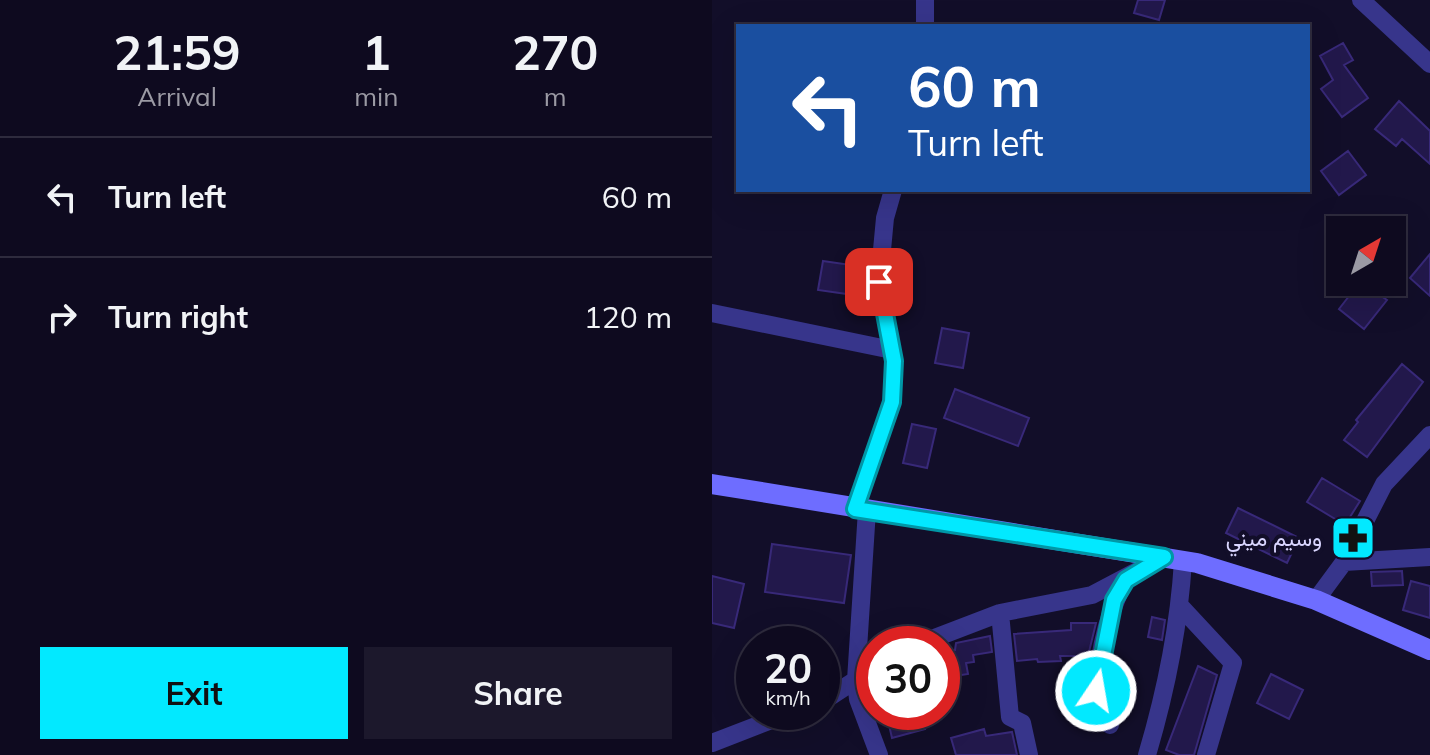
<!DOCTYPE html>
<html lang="en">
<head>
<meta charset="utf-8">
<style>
  :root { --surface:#0e0a1f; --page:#1c182c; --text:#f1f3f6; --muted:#9b9aa4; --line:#2e2b3d; --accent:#02e9ff }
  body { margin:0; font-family:Mulish,Vazirmatn,sans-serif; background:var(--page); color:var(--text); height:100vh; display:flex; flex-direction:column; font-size:30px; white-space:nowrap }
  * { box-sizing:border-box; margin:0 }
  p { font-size:26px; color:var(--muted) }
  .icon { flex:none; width:44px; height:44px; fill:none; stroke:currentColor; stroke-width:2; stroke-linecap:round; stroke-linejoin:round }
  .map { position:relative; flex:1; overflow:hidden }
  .details { display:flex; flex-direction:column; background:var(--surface); width:712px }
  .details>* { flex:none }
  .top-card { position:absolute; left:24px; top:24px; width:574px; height:168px; border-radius:0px; box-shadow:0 8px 32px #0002,0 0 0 2px var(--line); background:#1a4fa0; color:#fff; overflow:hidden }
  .needle { width:52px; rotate:39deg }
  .buttons { position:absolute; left:614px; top:216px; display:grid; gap:16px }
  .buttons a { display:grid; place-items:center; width:80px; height:80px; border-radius:0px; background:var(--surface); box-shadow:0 8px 32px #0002,0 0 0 2px var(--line); font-size:40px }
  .speed { position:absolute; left:24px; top:626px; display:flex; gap:16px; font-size:40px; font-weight:700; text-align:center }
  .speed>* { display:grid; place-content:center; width:104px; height:104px; border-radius:50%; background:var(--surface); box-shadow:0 8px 32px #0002,0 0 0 2px var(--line); line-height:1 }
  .speed small { font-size:20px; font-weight:400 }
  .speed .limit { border:12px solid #d22; background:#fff; color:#111 }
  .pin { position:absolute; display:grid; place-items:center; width:68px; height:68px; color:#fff; margin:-34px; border-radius:16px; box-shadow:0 4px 12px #0006 }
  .me { position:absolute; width:88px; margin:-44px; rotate:12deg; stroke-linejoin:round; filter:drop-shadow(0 0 6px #0008) }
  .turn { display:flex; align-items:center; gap:28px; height:168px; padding:0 40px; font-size:36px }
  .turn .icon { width:104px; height:104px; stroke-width:2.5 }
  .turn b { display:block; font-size:56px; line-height:68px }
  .eta { display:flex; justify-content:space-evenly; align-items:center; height:136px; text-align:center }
  .eta b { font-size:48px; font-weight:700; line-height:56px }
  .primary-button { display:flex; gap:16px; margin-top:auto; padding:16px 40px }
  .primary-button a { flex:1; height:92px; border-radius:0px; background:var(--accent); color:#111; font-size:32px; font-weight:700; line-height:92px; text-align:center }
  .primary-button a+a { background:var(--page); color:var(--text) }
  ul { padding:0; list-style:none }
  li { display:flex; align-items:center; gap:24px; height:120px; padding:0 40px; border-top:2px solid var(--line) }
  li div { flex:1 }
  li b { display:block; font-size:30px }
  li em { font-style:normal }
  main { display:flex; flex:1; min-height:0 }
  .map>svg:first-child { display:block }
</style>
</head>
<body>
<main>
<section class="details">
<div class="eta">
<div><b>21:59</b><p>Arrival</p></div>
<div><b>1</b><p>min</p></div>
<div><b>270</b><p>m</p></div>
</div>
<ul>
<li><svg class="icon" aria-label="left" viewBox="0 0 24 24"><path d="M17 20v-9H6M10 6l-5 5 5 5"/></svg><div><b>Turn left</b></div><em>60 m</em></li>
<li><svg class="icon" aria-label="right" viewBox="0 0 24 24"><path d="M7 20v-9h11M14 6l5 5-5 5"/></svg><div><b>Turn right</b></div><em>120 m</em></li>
</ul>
<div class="primary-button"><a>Exit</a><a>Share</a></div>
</section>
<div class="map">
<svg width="718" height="755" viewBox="0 0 718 755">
  <rect width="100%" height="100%" fill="#120e29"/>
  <path fill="#22184b" stroke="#382979" stroke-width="2" d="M426 0H453L447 20 422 13Z
    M631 43 641 60 632 65 656 98 630 117 609 89 621 80 608 56Z
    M687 101 718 131V164L690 139 684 146 663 129Z
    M636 151 654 175 627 195 609 171Z
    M718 254V296L698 278Z
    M111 261 146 266 142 295 106 290Z
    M648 282 675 300 652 329 627 309Z
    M230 328 257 333 251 368 223 363Z
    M690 364 711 382 655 457 632 440 646 422 644 420Z
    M243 389 317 418 306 446 232 418Z
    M200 424 224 429 215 468 191 463Z
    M610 478 648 501 633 525 595 502Z
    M526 508 587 538 575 563 514 533Z
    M60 544 139 555 132 603 53 592Z
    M690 571 691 585 660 586 659 572Z
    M0 576 32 584 22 628 0 623Z
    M699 581 718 586V618L691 610Z
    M440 617 453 620 450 640 436 637Z
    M359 623H384L376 656H348L349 661 326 662 325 659 305 661 302 634 359 630Z
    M278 636 280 652 261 655 262 662 254 663 256 674 230 678V652L243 650 244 643Z
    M486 666 505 675 482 755H467L454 750Z
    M559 674 591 690 577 719 545 703Z
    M174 712H208L213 729 180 738Z
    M272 729 274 736 300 732 305 755H244L239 738Z"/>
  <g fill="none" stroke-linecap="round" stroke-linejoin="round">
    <path stroke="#37358b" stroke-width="18" d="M649 0 718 64
      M213 26V0
      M0 313 180 350
      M143 509 180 402 182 361 167 282 173 218 181 190
      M155 510 144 680 146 699 167 755
      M632 562 718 557
      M604 600 632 562 672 484 718 435
      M468 606 521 663 494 755
      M288 613 298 717 310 723 317 755
      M207 644 288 613 380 595 452 557
      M110 702 162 668
      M398 725 386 713C382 671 393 616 414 580
      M0 743 80 712
      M435 755C454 691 467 627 471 561"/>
    <path stroke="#6e6dff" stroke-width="20" d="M0 484 485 563 604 600 718 650"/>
  </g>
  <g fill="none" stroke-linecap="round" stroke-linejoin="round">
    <g stroke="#0197a6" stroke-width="20">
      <path id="route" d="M167 282 182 361 180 402 143 509 452 557 414 580 402 600 384 691"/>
    </g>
    <use href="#route" stroke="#02e9ff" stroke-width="14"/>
  </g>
  <defs>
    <g id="pharmacy-square" transform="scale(2.3)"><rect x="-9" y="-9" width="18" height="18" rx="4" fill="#02e9ff" stroke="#120e29"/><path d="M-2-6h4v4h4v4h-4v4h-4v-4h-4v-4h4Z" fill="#111"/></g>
  </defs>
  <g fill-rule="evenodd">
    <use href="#pharmacy-square" x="641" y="538"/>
  </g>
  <g text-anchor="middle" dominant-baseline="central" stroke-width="8" stroke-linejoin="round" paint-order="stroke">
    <g font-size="22" fill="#dad6ff" stroke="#120e29" text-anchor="end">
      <text x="610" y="538">وسيم ميني</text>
    </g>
  </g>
</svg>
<div class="buttons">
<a><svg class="needle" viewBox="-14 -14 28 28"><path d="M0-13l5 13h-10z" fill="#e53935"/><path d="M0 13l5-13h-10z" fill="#9b9aa4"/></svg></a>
</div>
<div class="speed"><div>20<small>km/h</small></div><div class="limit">30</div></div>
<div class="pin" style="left:167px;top:282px;background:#d93025"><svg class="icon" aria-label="arrive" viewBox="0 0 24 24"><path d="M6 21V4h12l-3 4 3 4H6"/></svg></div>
<svg class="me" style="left:384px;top:691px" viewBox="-20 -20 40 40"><circle r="17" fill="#02e9ff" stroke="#fff" stroke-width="3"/><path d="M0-11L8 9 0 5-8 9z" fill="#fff"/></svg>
<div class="top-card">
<div class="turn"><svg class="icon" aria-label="left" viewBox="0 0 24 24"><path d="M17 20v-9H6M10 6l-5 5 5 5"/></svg><div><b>60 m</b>Turn left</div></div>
</div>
</div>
</main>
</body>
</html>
